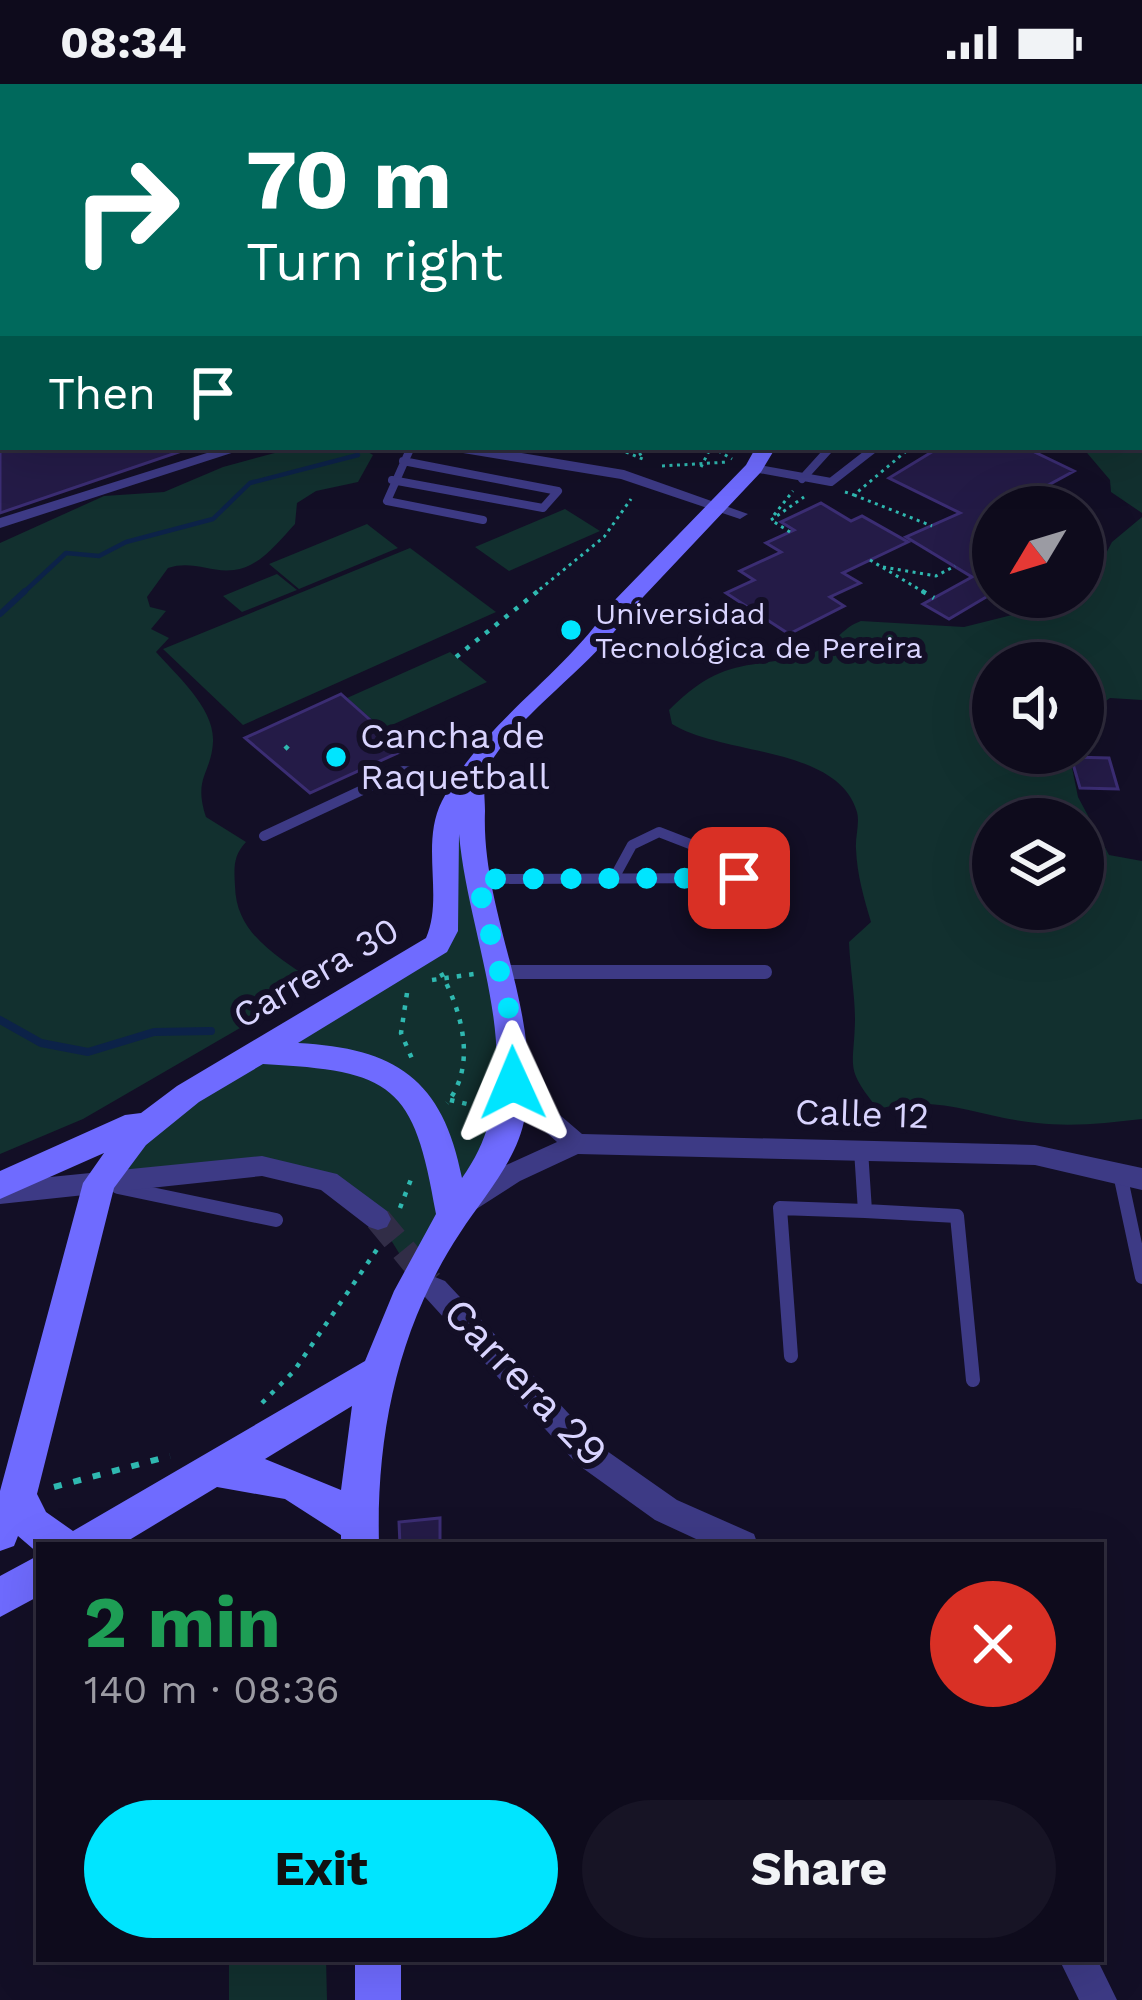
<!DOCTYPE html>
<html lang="en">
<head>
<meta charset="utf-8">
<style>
  :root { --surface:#0e0b1c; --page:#171425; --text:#f1f3f6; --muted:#9b9ba3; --line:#2e2b3b; --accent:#00e5ff }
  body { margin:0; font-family:"Work Sans",sans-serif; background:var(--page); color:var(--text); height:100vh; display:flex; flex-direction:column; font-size:45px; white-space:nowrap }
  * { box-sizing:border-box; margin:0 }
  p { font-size:39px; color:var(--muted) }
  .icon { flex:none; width:66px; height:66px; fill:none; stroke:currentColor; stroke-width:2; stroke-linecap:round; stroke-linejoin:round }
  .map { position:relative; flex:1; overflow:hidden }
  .sheet { position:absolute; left:36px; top:1458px; width:1068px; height:420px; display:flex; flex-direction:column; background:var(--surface); border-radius:0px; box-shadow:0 12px 48px #0002,0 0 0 3px var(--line) }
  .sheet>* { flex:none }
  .hud { position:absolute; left:0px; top:0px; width:1143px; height:366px; box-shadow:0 12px 48px #0002,0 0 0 3px var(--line); background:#00695c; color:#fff; overflow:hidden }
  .needle { width:78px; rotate:232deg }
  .controls { position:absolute; left:972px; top:402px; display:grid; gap:24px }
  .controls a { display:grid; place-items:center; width:132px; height:132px; border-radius:50%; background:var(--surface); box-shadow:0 12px 48px #0002,0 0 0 3px var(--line); font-size:60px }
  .pin { position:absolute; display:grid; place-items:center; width:102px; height:102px; color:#fff; margin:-51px; border-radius:24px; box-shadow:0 6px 18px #0006 }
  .me { position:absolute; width:132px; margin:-66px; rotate:359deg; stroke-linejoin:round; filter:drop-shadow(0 0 9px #0008) }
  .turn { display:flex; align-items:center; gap:42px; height:252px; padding:0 48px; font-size:54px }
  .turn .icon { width:156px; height:156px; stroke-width:2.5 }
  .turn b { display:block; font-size:84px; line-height:102px }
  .then { display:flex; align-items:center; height:114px; padding:0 48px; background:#0003; gap:24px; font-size:45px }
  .round { display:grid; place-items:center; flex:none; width:126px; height:126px; border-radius:63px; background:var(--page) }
  .overview { display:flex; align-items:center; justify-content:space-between; height:204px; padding:0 48px }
  h1 { font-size:72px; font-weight:700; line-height:90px; color:#1e9e55 }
  .button { display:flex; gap:24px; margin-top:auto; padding:24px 48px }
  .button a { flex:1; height:138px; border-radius:72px; background:var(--accent); color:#111; font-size:48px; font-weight:700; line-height:138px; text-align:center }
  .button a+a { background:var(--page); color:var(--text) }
  .status { display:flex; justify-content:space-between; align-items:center; height:84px; padding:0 60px; background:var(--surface); direction:ltr }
  .status svg { height:33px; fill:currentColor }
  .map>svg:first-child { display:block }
</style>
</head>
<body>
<div class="status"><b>08:34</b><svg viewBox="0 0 49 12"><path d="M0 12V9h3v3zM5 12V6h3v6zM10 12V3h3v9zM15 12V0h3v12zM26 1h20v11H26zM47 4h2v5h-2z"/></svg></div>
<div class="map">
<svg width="1142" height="1916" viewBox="0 0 1142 1916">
  <rect width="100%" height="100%" fill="#130f26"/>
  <path fill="#12302f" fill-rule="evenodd" d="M1140 310 1142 311V429L1111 408 1110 396 1082 363H1140Z
    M297 363H360L373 371 358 398 316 407 297 419 295 440C279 457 259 484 234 486 210 489 193 476 168 484L147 513 150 523 166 527 151 545 169 554 156 568C176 591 215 624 213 658 211 691 193 693 206 733L246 758C233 772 234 783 235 802 236 852 279 872 316 900L83 1035 0 1070V459L104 412 164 408 223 383Z
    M565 425 600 447 509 487 475 463Z
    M1142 433V616L1110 614 1083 633V579H993V669H1069L1078 713 1109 771 1142 777V1035C1107 1039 1073 1043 1037 1039 980 1034 940 1009 878 1025 844 983 854 985 855 936 855 911 850 884 849 858L871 838C864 814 857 791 856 765 855 754 860 739 857 728 838 662 724 672 672 640L669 626C727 568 750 588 815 568 835 561 841 544 861 537L964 543 1083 513 1112 458ZM993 735H1083V825H993Z
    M367 440 398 464 299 505 269 480Z
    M410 464 496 528 243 641 163 565Z
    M277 490 297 506 242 528 223 512Z
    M450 568 487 598 383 645 347 614Z
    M474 692 510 1029 415 1195 378 1135 297 1086 99 1099 135 1052 426 872 443 780Z
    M229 1875H326L327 1916H229Z"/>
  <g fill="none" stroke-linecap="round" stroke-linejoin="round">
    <path stroke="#0c2248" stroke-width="4.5" d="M256 3 260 0
      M742 3 746 0
      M22 510 66 469 99 472 126 458 213 435 250 399 358 371"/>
    <path stroke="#0c2248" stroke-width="6" d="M0 530 25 507"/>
    <path stroke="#0c2248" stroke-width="8" d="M0 936 41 959 88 968 154 948 211 947"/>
  </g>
  <path fill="#241b47" stroke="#3b2d73" stroke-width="3" d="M9 363H179V368L0 429V366Z
    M940 363H1024L1074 387 1008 423H993V509L949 535 923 520 972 493 906 453 960 429 889 394Z
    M821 419 851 437 862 432 908 458 843 489 860 499 830 513 844 522 789 550 726 509 754 496 740 487 781 468 766 459 794 446 781 438Z
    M341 610 404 666 310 709 245 654Z
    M1071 673 1109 674 1118 705 1080 704Z
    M440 1434V1461H400L399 1438Z"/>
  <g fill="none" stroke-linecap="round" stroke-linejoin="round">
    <path stroke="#312d47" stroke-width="26" stroke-dasharray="26 14" stroke-linecap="butt" d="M378 1135 430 1198"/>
    <path stroke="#2fb8b0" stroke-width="3" stroke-dasharray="3 4.5" stroke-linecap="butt" d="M712 363 732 375
      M626 368 645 376
      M639 371 652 363
      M662 382 728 378
      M701 383 711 363
      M845 408 854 411 911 363
      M854 411 932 442
      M774 431 793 407
      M790 448 771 436 804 413
      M870 476 927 510
      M883 483 936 492 955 482
      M534 510 604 453 631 415"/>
    <path stroke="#2fb8b0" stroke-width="4.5" stroke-dasharray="4.5 8" stroke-linecap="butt" d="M922 507 934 514
      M456 573 538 507
      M285 662 292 669
      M441 889C462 928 477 981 447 1019
      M432 896 474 890
      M407 909 401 949 413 977
      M450 1016 480 1023
      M400 1124 413 1090
      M262 1319 294 1287 380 1161"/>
    <path stroke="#2fb8b0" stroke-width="6" stroke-dasharray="8 12" stroke-linecap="butt" d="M54 1403 170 1372"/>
    <path stroke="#3d3a85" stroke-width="8" d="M411 363 387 417 483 436
      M754 384 831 398 876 363
      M802 395 831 363
      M392 396 543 424 558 407 403 377"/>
    <path stroke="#3d3a85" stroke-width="10" d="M264 752 403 687 470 691
      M477 795 739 794V779L659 748 632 761 614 794"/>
    <path stroke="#3d3a85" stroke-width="14" d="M500 888H765
      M861 1066 865 1127 957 1132 973 1296
      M1120 1090 1142 1193
      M118 1103 276 1136
      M791 1272 780 1124 865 1127"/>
    <path fill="#3d3a85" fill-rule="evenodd" d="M3 311V321L0 322V312Z
      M226 363H250L0 444V434Z
      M449 363H486L624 386 748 430 740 435 621 395 457 368Z
      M518 966 527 968 554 1026 582 1050 1035 1061 1142 1084V1106L1035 1081 578 1070 520 1097 467 1131 458 1128 454 1120 458 1112 502 1083 557 1058 536 1039 506 975 509 968Z
      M262 1072 337 1090 387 1127 391 1135 387 1143 378 1146 369 1143 321 1106 262 1092 0 1120V1098Z
      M435 1193 445 1197 597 1360 677 1416 754 1450 758 1461H709L655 1436 577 1380 425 1213 421 1205 425 1197Z
      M1059 1875H1097L1117 1916H1079Z"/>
    <path fill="#6f6bff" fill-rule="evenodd" d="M979 0H997L999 3H981Z
      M756 363H776L761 388 628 529C598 579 499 644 485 692 483 699 485 717 485 727 481 831 543 927 525 1032 518 1076 483 1113 460 1149 398 1243 376 1350 379 1461H341V1451L285 1415 217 1403 121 1461H39V1470L18 1452 14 1462 0 1467V1407L83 1099 104 1069 0 1115V1087L125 1031 141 1029 177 1002 426 854C444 813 420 760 442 717 483 637 563 593 611 520L746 381ZM459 750C469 864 537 990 462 1094 443 995 395 964 298 959L447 868 458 847ZM263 980C393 987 414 1000 436 1130L394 1207 365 1277 73 1447 46 1428 37 1410 114 1104 146 1061 199 1018ZM352 1322 341 1406 265 1375Z
      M39 1471V1512L0 1533V1492Z
      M355 1875H401V1916H355Z"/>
  </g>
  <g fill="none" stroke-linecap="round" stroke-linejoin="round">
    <path stroke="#00e5ff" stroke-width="21" stroke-dasharray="0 37.8" d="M513 999V943L477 795 739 794"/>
  </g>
  <g fill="#00e5ff" stroke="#130f26" stroke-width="4.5">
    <circle cx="571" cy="546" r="12"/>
    <circle cx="336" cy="673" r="12"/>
  </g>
  <g text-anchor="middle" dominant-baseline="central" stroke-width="12" stroke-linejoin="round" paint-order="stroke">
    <g font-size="30" fill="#d9d4ff" stroke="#130f26" text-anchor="start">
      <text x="595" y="529">Universidad<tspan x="595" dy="34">Tecnológica de Pereira</tspan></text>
    </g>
    <g font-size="36" fill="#d9d4ff" stroke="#130f26" text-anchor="start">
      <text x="360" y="652">Cancha de<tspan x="360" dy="41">Raquetball</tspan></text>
    </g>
    <g font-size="36" fill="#d9d4ff" stroke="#130f26">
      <text transform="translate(316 889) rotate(-30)">Carrera 30</text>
      <text transform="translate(862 1030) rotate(2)">Calle 12</text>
    </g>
    <g font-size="42" fill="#d9d4ff" stroke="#130f26">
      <text transform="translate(526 1298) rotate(46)">Carrera 29</text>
    </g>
  </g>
</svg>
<div class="controls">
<a><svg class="needle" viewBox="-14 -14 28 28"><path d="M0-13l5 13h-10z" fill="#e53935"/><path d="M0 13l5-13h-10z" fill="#9b9ba3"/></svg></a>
<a><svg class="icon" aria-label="sound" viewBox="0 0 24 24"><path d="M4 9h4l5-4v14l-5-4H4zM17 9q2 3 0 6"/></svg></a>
<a><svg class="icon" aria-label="layers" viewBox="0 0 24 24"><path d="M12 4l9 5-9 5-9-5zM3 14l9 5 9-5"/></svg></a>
</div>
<div class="pin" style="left:739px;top:794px;background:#d93025"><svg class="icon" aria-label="arrive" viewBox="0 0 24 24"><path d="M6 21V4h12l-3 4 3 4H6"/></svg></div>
<svg class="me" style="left:513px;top:999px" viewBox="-20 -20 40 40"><path d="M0-17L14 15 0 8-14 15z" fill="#00e5ff" stroke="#fff" stroke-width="4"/></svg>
<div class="hud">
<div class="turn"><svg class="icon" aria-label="right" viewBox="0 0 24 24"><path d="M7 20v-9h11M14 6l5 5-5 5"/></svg><div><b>70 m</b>Turn right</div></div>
<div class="then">Then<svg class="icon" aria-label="arrive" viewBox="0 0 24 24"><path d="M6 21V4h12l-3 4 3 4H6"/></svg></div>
</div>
<section class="sheet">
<div class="overview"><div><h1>2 min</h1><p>140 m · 08:36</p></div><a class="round" style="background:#d93025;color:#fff"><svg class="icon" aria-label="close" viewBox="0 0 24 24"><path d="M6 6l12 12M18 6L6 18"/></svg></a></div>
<div class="button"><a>Exit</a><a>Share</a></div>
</section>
</div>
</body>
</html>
